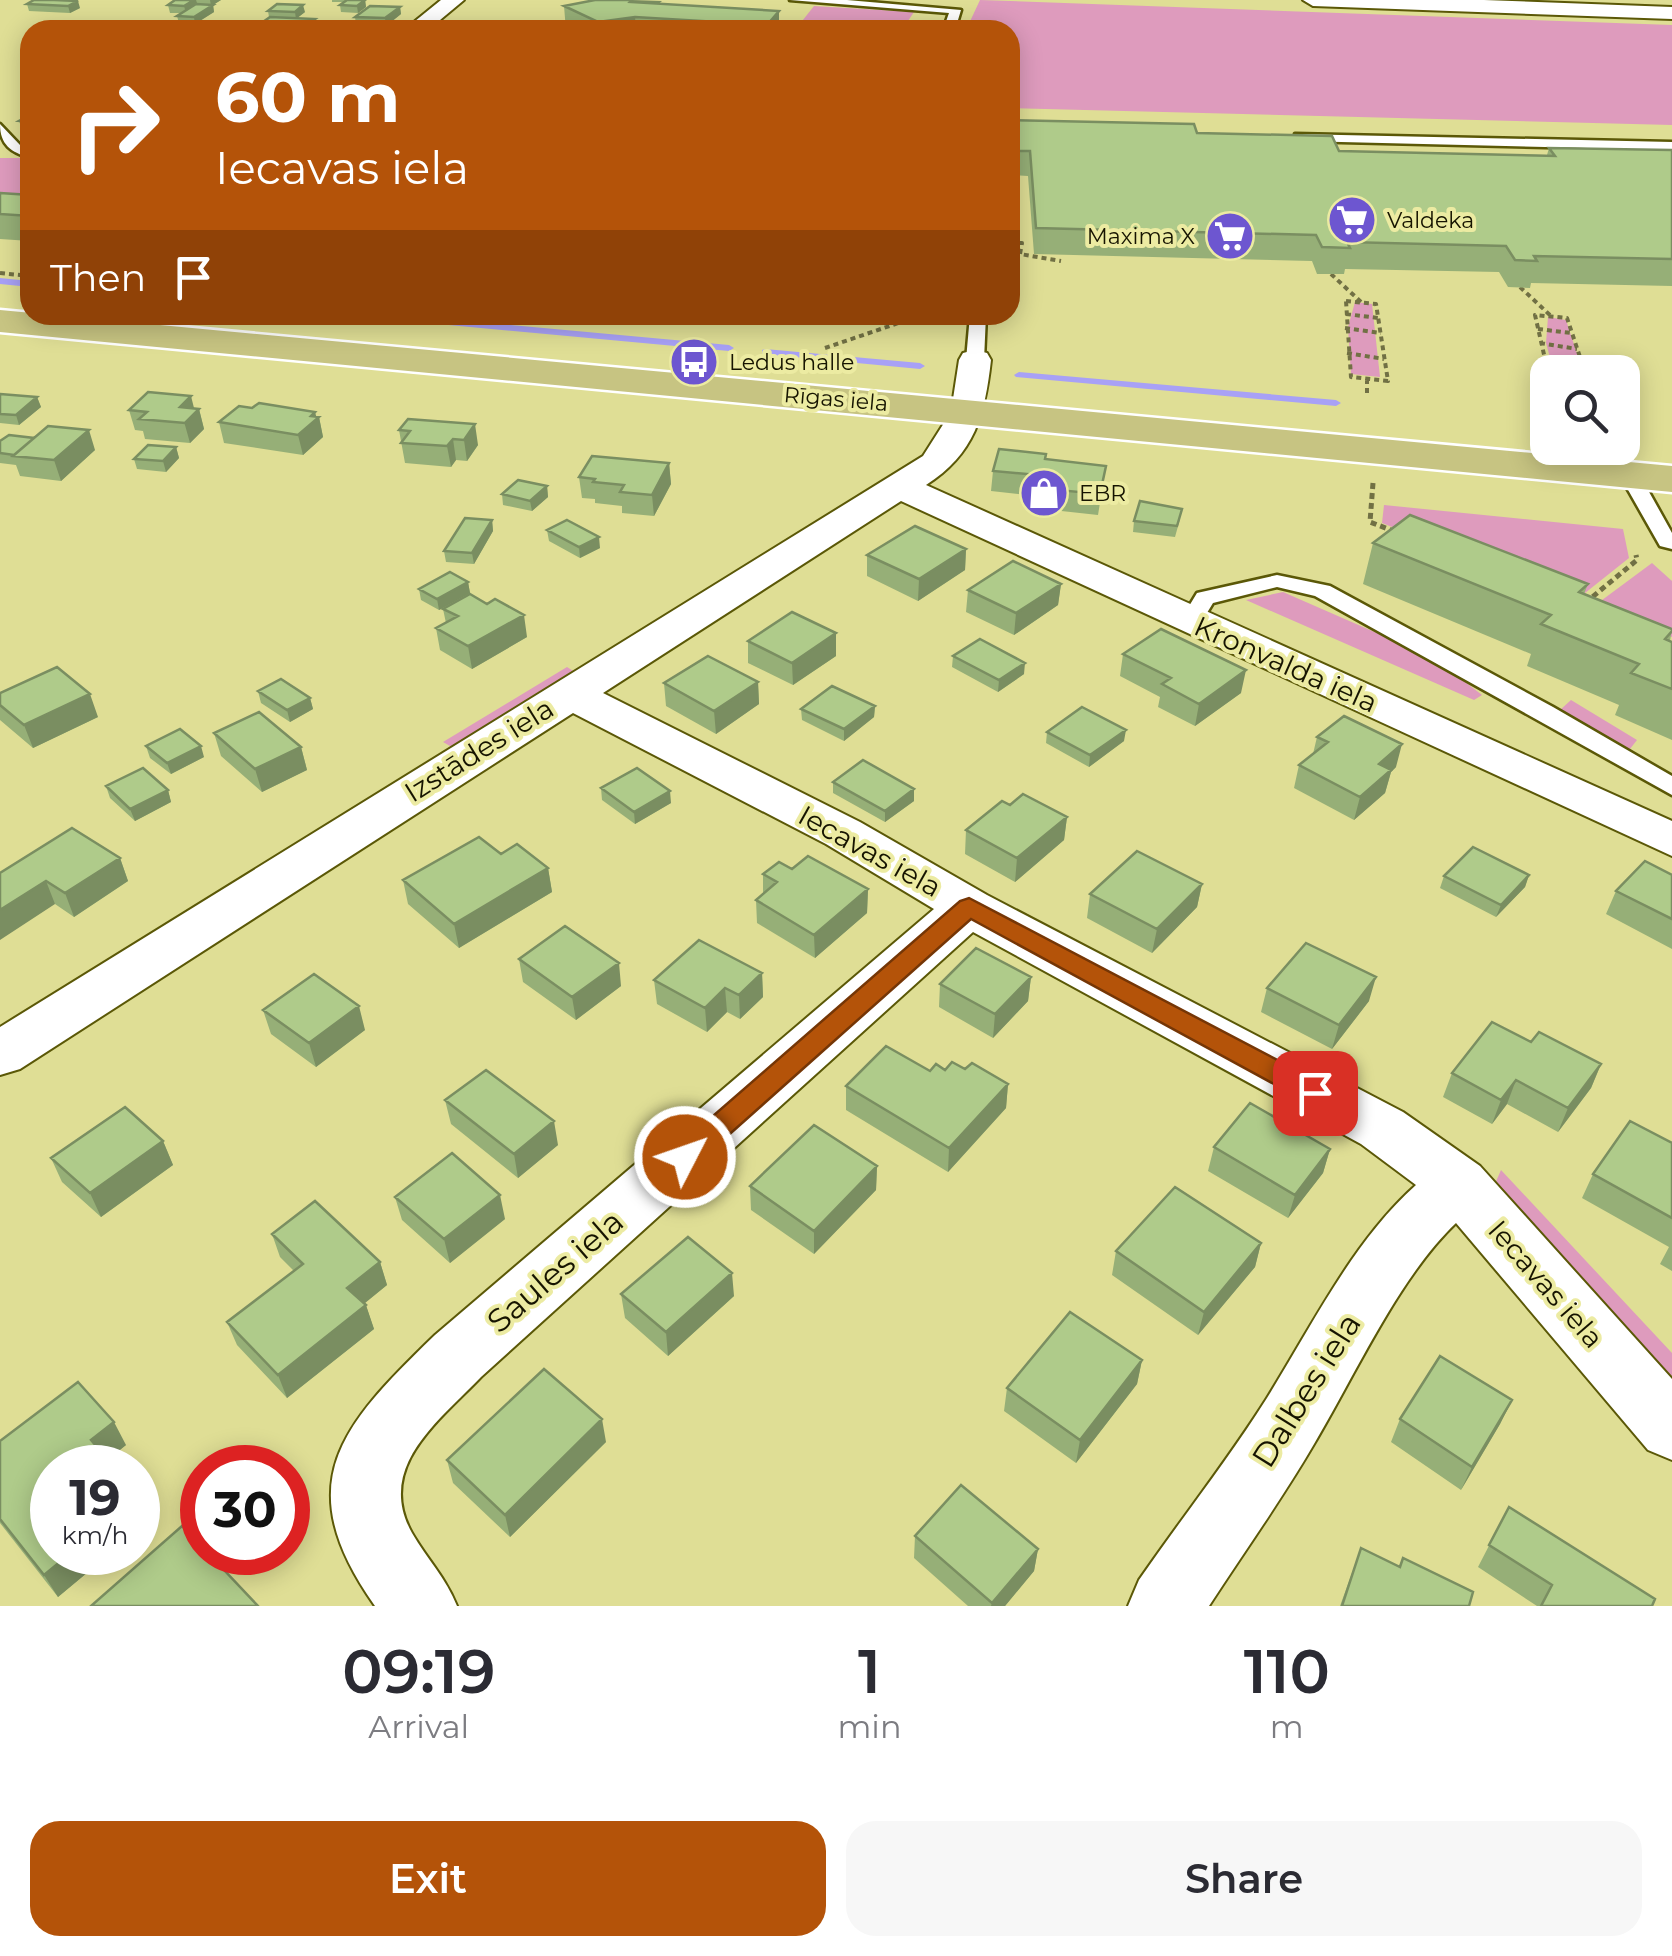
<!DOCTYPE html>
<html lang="en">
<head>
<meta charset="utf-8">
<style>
  :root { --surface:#fff; --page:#f7f7f7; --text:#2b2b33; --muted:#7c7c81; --accent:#b45309 }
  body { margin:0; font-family:Montserrat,sans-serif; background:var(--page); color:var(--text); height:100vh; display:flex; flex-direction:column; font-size:38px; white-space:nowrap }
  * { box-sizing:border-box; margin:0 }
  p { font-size:32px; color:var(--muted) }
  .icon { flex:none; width:55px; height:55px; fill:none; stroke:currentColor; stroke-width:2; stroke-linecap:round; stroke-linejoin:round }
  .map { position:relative; height:1606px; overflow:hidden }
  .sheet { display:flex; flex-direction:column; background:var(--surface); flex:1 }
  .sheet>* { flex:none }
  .guide { position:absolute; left:20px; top:20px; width:1000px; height:305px; border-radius:30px; box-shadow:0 5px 25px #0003; background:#b45309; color:#fff; overflow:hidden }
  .fabs { position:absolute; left:1530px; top:355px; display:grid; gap:20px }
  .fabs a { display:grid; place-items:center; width:110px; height:110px; border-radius:20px; background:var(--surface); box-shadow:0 5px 25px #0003; font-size:50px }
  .speed { position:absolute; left:30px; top:1445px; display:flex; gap:20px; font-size:50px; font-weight:700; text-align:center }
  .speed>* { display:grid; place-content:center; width:130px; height:130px; border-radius:50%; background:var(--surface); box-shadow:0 5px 25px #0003; line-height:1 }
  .speed small { font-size:25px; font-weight:400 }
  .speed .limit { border:15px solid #d22; background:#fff; color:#111 }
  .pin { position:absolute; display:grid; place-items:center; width:85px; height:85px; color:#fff; margin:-42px; border-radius:20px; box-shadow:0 5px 15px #0006 }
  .me { position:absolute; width:110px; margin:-55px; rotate:49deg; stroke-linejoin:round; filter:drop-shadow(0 0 8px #0008) }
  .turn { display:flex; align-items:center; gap:35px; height:210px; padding:0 30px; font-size:45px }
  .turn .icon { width:130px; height:130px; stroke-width:2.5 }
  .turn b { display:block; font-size:70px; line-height:85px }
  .then { display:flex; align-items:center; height:95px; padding:0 30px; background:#0003; gap:20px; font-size:38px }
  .eta { display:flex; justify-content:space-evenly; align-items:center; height:170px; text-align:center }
  .eta b { font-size:60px; font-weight:600; line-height:70px }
  .primary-button { display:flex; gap:20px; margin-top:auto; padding:20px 30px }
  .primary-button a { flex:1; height:115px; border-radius:30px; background:var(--accent); color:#fff; font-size:40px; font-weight:600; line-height:115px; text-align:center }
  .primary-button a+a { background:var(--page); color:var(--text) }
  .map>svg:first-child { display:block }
</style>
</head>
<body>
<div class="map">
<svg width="1672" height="1606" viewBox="0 0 1672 1606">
  <rect width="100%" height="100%" fill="#dfde95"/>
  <path fill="#de9bbd" d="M980 0 1672 25V125L1010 108V30H966Z
    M814 6 914 12 902 30H795Z
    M0 158H30V204L0 202Z
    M1355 302 1372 304 1380 377 1351 374 1348 327Z
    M1548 317 1566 320 1583 372H1554L1546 343Z
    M1384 505 1623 529 1629 558 1575 601 1382 523Z
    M1652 563 1672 581V637L1594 606Z
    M1283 592 1434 658 1482 695 1474 700 1246 600Z
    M567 667 578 674 459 751 443 742Z
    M1571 700 1637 740 1630 749 1559 711Z
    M1501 1170 1672 1353V1396L1494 1186Z"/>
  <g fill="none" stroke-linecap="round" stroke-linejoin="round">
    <path fill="#a8a1f6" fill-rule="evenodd" d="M0 278 30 281V287L0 284Z
      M370 315H403L729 345 734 348 729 351 374 318Z
      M765 349 920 363 925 366 920 369 762 354V350Z
      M1019 372 1336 400 1341 403 1336 406 1016 377 1014 375Z"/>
    <g stroke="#5b5807" stroke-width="5">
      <path id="lane" d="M790 0H847L961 10 955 30H943L949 13Z
        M0 124 20 145 30 149V158C11 152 0 145 0 124Z
        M1295 134 1672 142V150L1300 141 1295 140Z
        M970 315H986L984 360 975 365 966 360Z
        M1629 468 1639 474 1672 533V549L1660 546 1619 474Z
        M1277 575 1330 586 1553 707 1672 776V795L1315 596 1277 587 1213 603 1199 626H1183L1180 621 1197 593Z"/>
    </g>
    <g stroke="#5b5807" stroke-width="4">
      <path id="street" d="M441 0H464L428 30H404Z
        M1303 0H1484L1672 7V19L1313 6Z
        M975 350 987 353 991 360C985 414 975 454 926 485L1672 821V856L901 501 603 693 860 822 987 895 1403 1112 1480 1166 1672 1379V1460L1648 1450 1456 1223C1399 1277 1355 1375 1314 1444 1282 1499 1244 1552 1209 1606H1128L1139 1580C1181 1519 1228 1460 1267 1398 1312 1326 1353 1241 1416 1185L1361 1144 973 932 481 1377C439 1421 375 1467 412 1533 427 1559 446 1578 457 1606H375C288 1483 341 1426 435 1335L934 909 826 844 573 713 20 1069 0 1075V1027L923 456 951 412 959 360 963 353Z"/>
    </g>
    <g stroke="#fff" stroke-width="5">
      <path id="primary" d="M0 310 1672 466V492L0 332Z"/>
    </g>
    <path stroke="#717044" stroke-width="4" stroke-dasharray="5 4" stroke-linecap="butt" d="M1010 243H1022L1020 254 1061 261
      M0 273 30 276
      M1331 274 1361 302
      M1520 287 1552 317
      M1346 301 1376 304 1388 381 1351 377Z
      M1346 314 1378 318
      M1345 328 1381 333
      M1538 329 1571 333
      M1540 343 1577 349
      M825 348 922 315
      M1347 353 1384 359
      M1547 369 1570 372
      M1548 372 1535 315 1567 318 1585 372
      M1367 379V395"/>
    <path stroke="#717044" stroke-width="5" stroke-dasharray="6 4" stroke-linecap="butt" d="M1373 483 1370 522 1396 532
      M1585 603 1637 560 1636 555"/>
    <use href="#lane" fill="#fff" fill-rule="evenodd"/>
    <use href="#street" fill="#fff" fill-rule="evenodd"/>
    <use href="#primary" fill="#c7c482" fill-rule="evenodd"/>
  </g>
  <path fill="#96af77" d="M34 0 80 8 70 13 29 11 27 4Z
    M175 0H221L213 5 214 12 195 24 179 23 177 16 182 13H170L168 5Z
    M332 0H365L366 7 358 13 341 12 340 5 344 2H332Z
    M658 4 779 11V30H566L564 6Z
    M400 7 401 14 386 26 356 24 355 17Z
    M268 11 305 12 297 18 315 19 317 26 311 30 264 29 263 22 269 17Z
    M30 115V130L22 129 19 121Z
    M1010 120 1197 133 1339 151 1547 155 1549 148 1672 150V286L1531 283 1530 288 1508 287 1499 272 1345 269 1344 274H1317L1312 261 1034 254 1028 176 1010 175Z
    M0 193 30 195V241L0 239Z
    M0 394 37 397 41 407 19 425 0 423Z
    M194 408 199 409 204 429 190 443 145 439 143 431 135 430 129 410Z
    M316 417H319L323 437 303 455 224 443 219 422Z
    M408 419 478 445 467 461 456 460 451 467 405 463 399 430Z
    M0 441 95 450 61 481 20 476 16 465 0 463Z
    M176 447 179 458 166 472 137 469 134 459Z
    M1045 460 1106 466 1098 515 1034 508 1035 496 991 491 993 471Z
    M669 463 671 484 654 516 622 513V506L595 503V499L582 498 579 477Z
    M547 486 548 497 532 511 503 505 502 494Z
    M1180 519 1175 537 1133 532 1134 521Z
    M492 520 493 531 474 564 446 562 444 551Z
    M547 530 600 548 580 558 549 541Z
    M1373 543 1588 584 1584 594 1672 629 1670 641 1672 642V740L1615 715 1619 705 1527 666 1531 654 1363 584Z
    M966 549 965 570 918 601 867 576V555Z
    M468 582 470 593 439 610 421 600 419 589Z
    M1061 584 1058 605 1014 635 966 612 968 590Z
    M443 609 527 637 472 669 440 650 436 628 446 623Z
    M748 641 836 656 793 685 748 663Z
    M1123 654 1241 693 1195 726 1158 707 1160 697 1120 676Z
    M953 656 1024 674 998 692 952 667Z
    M758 682 759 704 716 734 666 706 664 683Z
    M258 691 310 698 313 709 290 722 261 703Z
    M0 693 98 717 33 748 0 720Z
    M875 706 874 717 844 741 802 720 801 709Z
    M1047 732 1124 741 1089 767 1046 743Z
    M214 733 301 747 307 770 262 792 221 756Z
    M1317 737 1396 767 1391 772 1385 793 1354 820 1294 788 1299 765 1313 754Z
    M146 746 204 757 171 774 150 758Z
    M833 782 914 789V801L885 822 833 793Z
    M106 786 168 790 171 802 135 821 110 798Z
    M601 788 671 803 635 824 602 800Z
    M1067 817 1064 840 1015 882 965 854 966 830Z
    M501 854 548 868 552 892 459 948 408 904 403 880Z
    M120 858 128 881 74 917 55 904 0 873Z
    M763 874 868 889 867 913 815 958 757 923 756 900 763 893Z
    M1529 875 1525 887 1496 917 1440 888 1444 876Z
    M1672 875V949L1606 914 1616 891Z
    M1202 884 1197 907 1152 953 1087 918 1090 894Z
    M519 959 621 986 576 1020 523 982Z
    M762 973 763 997 740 1019 727 1012 707 1032 657 1004 654 980Z
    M1031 977 1028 1001 993 1038 939 1007 940 984Z
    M1267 988 1369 1001 1332 1049 1261 1012Z
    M263 1010 365 1030 316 1067 271 1034Z
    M1531 1042 1601 1064 1591 1088 1558 1132 1507 1104 1492 1124 1443 1097 1452 1073Z
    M965 1069 1008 1084 1006 1108 948 1172 846 1110V1086L930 1071Z
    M445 1100 558 1145 518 1178 451 1124Z
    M163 1141 173 1165 101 1217 62 1182 51 1158Z
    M1672 1143V1271L1660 1264 1669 1247 1582 1198 1593 1174Z
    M1214 1147 1330 1149 1323 1173 1288 1218 1208 1171Z
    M877 1166 876 1190 814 1254 751 1210 750 1186Z
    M395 1197 505 1219 450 1263 402 1220Z
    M272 1234 380 1262 387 1285 365 1303 374 1329 287 1398 237 1345 227 1322 294 1271 280 1257Z
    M1261 1243 1255 1267 1198 1335 1112 1275 1116 1251Z
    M621 1294 734 1296 668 1356 625 1318Z
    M1142 1360 1137 1384 1076 1463 1004 1411 1007 1388Z
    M1512 1400 1500 1424 1461 1490 1391 1442 1400 1419Z
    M0 1441 126 1445 108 1459 52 1552H112L58 1597 0 1523Z
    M606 1442 510 1537 453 1483 447 1460Z
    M1509 1507 1652 1606H1537L1478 1567Z
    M915 1536 1038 1549 1034 1571 1005 1606H968L914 1558Z
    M1361 1548 1399 1566 1403 1558 1469 1606H1340Z"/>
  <path fill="#7a8e61" d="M194 0H196L198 6 186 13 184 6Z
    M210 0H221L213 5 214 12 195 24 194 17 211 6Z
    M365 0 366 7 358 13 357 6Z
    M632 0 662 1 644 17H635L636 30H599L598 22Z
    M78 1 80 8 70 13 68 6Z
    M303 5 305 12 296 19 295 12Z
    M400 7 401 14 386 26 385 18Z
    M779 11V30H767V25Z
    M315 19 317 26 310 30 308 24Z
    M191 396 195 412 199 409 204 429 190 443 180 407Z
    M37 397 41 407 19 425 16 415Z
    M315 412 317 419 319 417 323 437 303 455 298 435 311 416Z
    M475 424 478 445 467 461 464 440Z
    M89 430 95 450 61 481 54 460Z
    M453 439 456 460 451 467 447 446Z
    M176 447 179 458 166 472 163 461Z
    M669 463 671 484 654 516 652 495Z
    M547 486 548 497 532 511 530 501Z
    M492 520 493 531 474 564 472 553Z
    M599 537 600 548 580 558 579 547Z
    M966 549 965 570 918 601 919 579Z
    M468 582 470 593 439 610 437 599Z
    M1061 584 1058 605 1014 635 1016 613Z
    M524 615 527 637 472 669 468 646Z
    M836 633V656L793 685 792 663Z
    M1025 663 1024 674 998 692 999 680Z
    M1246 670 1241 693 1195 726 1199 704Z
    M758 682 759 704 716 734 714 711Z
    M90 694 98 717 33 748 24 725Z
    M310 698 313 709 290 722 287 710Z
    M875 706 874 717 844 741V729Z
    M1126 730 1124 741 1089 767 1090 755Z
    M1402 744 1396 767 1391 772 1385 793 1354 820 1360 797 1379 764Z
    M201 746 204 757 171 774 167 763Z
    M301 747 307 770 262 792 255 769Z
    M914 789V801L885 822V811Z
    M168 790 171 802 135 821 130 809Z
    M670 791 671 803 635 824 634 812Z
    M1067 817 1064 840 1015 882 1017 858Z
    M120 858 128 881 74 917 65 893Z
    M548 868 552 892 459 948 454 924Z
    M1529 875 1525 887 1496 917 1501 905Z
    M46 881 55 904 0 940V910Z
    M1202 884 1197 907 1152 953 1157 929Z
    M868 889 867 913 815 958 814 935Z
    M619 963 621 986 576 1020 572 997Z
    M762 973 763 997 740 1019 739 995Z
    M1031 977 1028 1001 993 1038 995 1014Z
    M1376 977 1369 1001 1332 1049 1339 1025Z
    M725 988 727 1012 707 1032 705 1008Z
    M359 1006 365 1030 316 1067 309 1043Z
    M1601 1064 1591 1088 1558 1132 1568 1108Z
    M1516 1080 1507 1104 1492 1124 1501 1100Z
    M1008 1084 1006 1108 948 1172 949 1148Z
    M554 1121 558 1145 518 1178 514 1154Z
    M163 1141 173 1165 101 1217 90 1193Z
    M1330 1149 1323 1173 1288 1218 1295 1195Z
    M877 1166 876 1190 814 1254V1231Z
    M500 1195 505 1219 450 1263 444 1239Z
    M1261 1243 1255 1267 1198 1335 1204 1312Z
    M380 1262 387 1285 355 1311 347 1288Z
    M732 1273 734 1296 668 1356 666 1332Z
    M366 1305 374 1329 287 1398 278 1375Z
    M1142 1360 1137 1384 1076 1463 1080 1440Z
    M1512 1400 1500 1424 1461 1490 1472 1467Z
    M602 1419 606 1442 510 1537 505 1515Z
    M114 1422 126 1445 104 1463 91 1440Z
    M140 1497 152 1519 138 1531V1499Z
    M1038 1549 1034 1571 1005 1606H991L992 1603Z
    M72 1552H112L58 1597 44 1575Z"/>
  <path fill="#afcb8a" stroke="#7a8e61" stroke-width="2.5" d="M34 0H54L78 1 68 6 27 4Z
    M175 0H194L184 6 168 5Z
    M347 0H365L357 6 340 5Z
    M595 0H632L630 2 779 11 767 25 635 17 598 22 564 6Z
    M196 4 213 5 194 17 177 16Z
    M277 4 303 5 295 12 268 11Z
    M370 6 400 7 385 18 355 17Z
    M270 17 315 19 308 24 263 22Z
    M474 23 486 28 475 30H461L454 27Z
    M135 25 156 26 150 30H127Z
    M30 115V122L19 121Z
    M1010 120 1194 124 1197 133 1332 136 1339 151 1555 156 1549 148 1672 150V259L1534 256 1537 261 1515 260 1506 246 1347 242 1350 248 1322 247 1316 235 1036 228 1030 151H1012Z
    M0 193 30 195V216L0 214Z
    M148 392 191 396 180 407 199 409 185 423 139 419 147 412 129 410Z
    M0 394 37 397 16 415 0 414Z
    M259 403 315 412 311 416 319 417 298 435 219 422 239 406 252 408Z
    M408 419 475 424 464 440 453 439 447 446 401 443 410 431 399 430Z
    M48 426 89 430 54 460 13 456Z
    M9 435 34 438 14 455 0 453V441Z
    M148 445 176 447 163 461 134 459Z
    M999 449 1046 454 1045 459 1106 466 1100 494 1036 488 1039 475 993 471Z
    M592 456 669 463 652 495 620 492 624 485 593 482 595 479 579 477Z
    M518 480 547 486 530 501 502 494Z
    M1140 501 1182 509 1177 526 1134 521Z
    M1410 515 1588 584 1579 592 1672 629V631L1665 639 1672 642V689L1631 673 1639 664 1541 624 1551 615 1373 543Z
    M465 518 492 520 472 553 444 551Z
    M567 520 599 537 579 547 547 530Z
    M915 526 966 549 919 579 867 555Z
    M1013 561 1061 584 1016 613 968 590Z
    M450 572 468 582 437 599 419 589Z
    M470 594 487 604 495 599 524 615 468 646 436 628 458 616 443 609Z
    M792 612 836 633 792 663 748 641Z
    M1161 629 1246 670 1199 704 1162 684 1171 678 1123 654Z
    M980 639 1025 663 999 680 953 656Z
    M708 656 758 682 714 711 664 683Z
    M57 667 90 694 24 725 0 705V693Z
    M281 679 310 698 287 710 258 691Z
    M832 686 875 706 844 729 801 709Z
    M1082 707 1126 730 1090 755 1047 732Z
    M259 712 301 747 255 769 214 733Z
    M1344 716 1402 744 1379 764 1391 770 1360 797 1299 765 1328 742 1317 737Z
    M180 729 201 746 167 763 146 746Z
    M863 760 914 789 885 811 833 782Z
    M143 768 168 790 130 809 106 786Z
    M637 768 670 791 634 812 601 788Z
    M1023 794 1067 817 1017 858 966 830 1002 801 1010 805Z
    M72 828 120 858 65 893 46 881 0 910V873Z
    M479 837 501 854 517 844 548 868 454 924 403 880Z
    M1473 847 1529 875 1501 905 1444 876Z
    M1137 851 1202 884 1157 929 1090 894Z
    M808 856 868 889 814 935 756 900 777 882 763 874 779 862 792 869Z
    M1645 861 1672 875V919L1616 891Z
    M565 926 619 963 572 997 519 959Z
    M699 940 762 973 739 995 725 988 705 1008 654 980Z
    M1306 943 1376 977 1339 1025 1267 988Z
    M976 948 1031 977 995 1014 940 984Z
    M314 974 359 1006 309 1043 263 1010Z
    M1492 1022 1531 1042 1539 1032 1601 1064 1568 1108 1516 1080 1501 1100 1452 1073Z
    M886 1046 930 1071 936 1064 945 1070 952 1062 965 1069 972 1063 1008 1084 949 1148 846 1086Z
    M486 1070 554 1121 514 1154 445 1100Z
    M1250 1103 1330 1149 1295 1195 1214 1147Z
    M125 1107 163 1141 90 1193 51 1158Z
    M1630 1121 1672 1143V1218L1593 1174Z
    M814 1125 877 1166 814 1231 750 1186Z
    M452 1153 500 1195 444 1239 395 1197Z
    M1175 1187 1261 1243 1204 1312 1116 1251Z
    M315 1201 380 1262 347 1288 366 1305 278 1375 227 1322 303 1264 272 1234Z
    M688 1237 732 1273 666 1332 621 1294Z
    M1070 1312 1142 1360 1080 1440 1007 1388Z
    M1440 1356 1512 1400 1472 1467 1400 1419Z
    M544 1369 602 1419 505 1515 447 1460Z
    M78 1382 114 1422 91 1440 115 1468H52V1552H72L44 1575 0 1519V1441Z
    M961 1485 1038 1549 992 1603 915 1536Z
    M1509 1507 1655 1599 1652 1606H1541L1552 1585 1489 1545Z
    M182 1526 202 1548V1552H207L258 1606H91Z
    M1361 1548 1400 1567 1403 1558 1473 1592 1469 1606H1342Z"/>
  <path fill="#b45309" stroke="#753606" stroke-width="2.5" d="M969 898 1325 1085 1329 1093 1325 1101 1315 1104 1305 1101 971 919 695 1165 685 1168 675 1165 671 1157 675 1149 960 901Z"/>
  <defs>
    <g id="supermarket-disc" transform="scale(2.5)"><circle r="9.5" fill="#6d56d0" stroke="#eceba2"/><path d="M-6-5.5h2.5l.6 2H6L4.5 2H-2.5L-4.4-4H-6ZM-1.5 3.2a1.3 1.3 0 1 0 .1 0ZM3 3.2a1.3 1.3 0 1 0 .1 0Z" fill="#fff"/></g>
    <g id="bus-disc" transform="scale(2.5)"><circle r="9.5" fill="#6d56d0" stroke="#eceba2"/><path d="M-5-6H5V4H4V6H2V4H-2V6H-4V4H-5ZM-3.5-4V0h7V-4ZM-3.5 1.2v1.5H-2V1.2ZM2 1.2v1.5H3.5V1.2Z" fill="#fff"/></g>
    <g id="shop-disc" transform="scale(2.5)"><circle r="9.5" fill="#6d56d0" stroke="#eceba2"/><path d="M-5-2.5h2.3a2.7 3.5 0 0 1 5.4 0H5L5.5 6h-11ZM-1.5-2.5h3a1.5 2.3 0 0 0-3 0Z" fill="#fff"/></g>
  </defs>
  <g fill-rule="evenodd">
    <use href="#supermarket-disc" x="1352" y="220"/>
    <use href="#supermarket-disc" x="1230" y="236"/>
    <use href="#bus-disc" x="694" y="362"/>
    <use href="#shop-disc" x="1044" y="493"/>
  </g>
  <g text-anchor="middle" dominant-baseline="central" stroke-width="8" stroke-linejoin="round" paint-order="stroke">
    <g font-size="22" fill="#161400" stroke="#eceba2" text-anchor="start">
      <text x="1387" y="220">Valdeka</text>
      <text x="1195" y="236" text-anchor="end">Maxima X</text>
      <text x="729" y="362">Ledus halle</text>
      <text x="1079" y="493">EBR</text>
    </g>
    <g font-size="22" fill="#161400" stroke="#eceba2">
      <text transform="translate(836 399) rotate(5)">Rīgas iela</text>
    </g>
    <g font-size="28" fill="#161400" stroke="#eceba2">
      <text transform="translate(1286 664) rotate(24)">Kronvalda iela</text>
      <text transform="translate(479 750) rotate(-32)">Izstādes iela</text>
      <text transform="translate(870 851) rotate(29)">Iecavas iela</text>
      <text transform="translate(1546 1284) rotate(49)">Iecavas iela</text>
    </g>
    <g font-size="32" fill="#161400" stroke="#eceba2">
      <text transform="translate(555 1271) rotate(-41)">Saules iela</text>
      <text transform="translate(1306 1390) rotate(-58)">Dalbes iela</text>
    </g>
  </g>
</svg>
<div class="fabs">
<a><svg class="icon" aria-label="search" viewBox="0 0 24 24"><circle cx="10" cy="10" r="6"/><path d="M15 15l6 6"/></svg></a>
</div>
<div class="speed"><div>19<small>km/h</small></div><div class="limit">30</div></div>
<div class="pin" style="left:1315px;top:1093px;background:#d93025"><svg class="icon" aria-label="arrive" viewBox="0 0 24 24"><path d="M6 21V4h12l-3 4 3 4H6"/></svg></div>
<svg class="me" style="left:685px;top:1157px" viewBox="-20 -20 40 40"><circle r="17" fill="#b45309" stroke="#fff" stroke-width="3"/><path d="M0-11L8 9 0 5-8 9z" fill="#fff"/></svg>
<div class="guide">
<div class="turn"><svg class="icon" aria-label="right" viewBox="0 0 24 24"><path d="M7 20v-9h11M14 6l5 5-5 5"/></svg><div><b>60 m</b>Iecavas iela</div></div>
<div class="then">Then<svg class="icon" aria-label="arrive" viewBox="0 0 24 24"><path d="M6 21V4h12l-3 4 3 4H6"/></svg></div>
</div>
</div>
<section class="sheet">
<div class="eta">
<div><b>09:19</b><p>Arrival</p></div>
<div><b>1</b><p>min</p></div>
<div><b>110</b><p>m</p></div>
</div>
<div class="primary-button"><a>Exit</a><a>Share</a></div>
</section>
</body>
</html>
